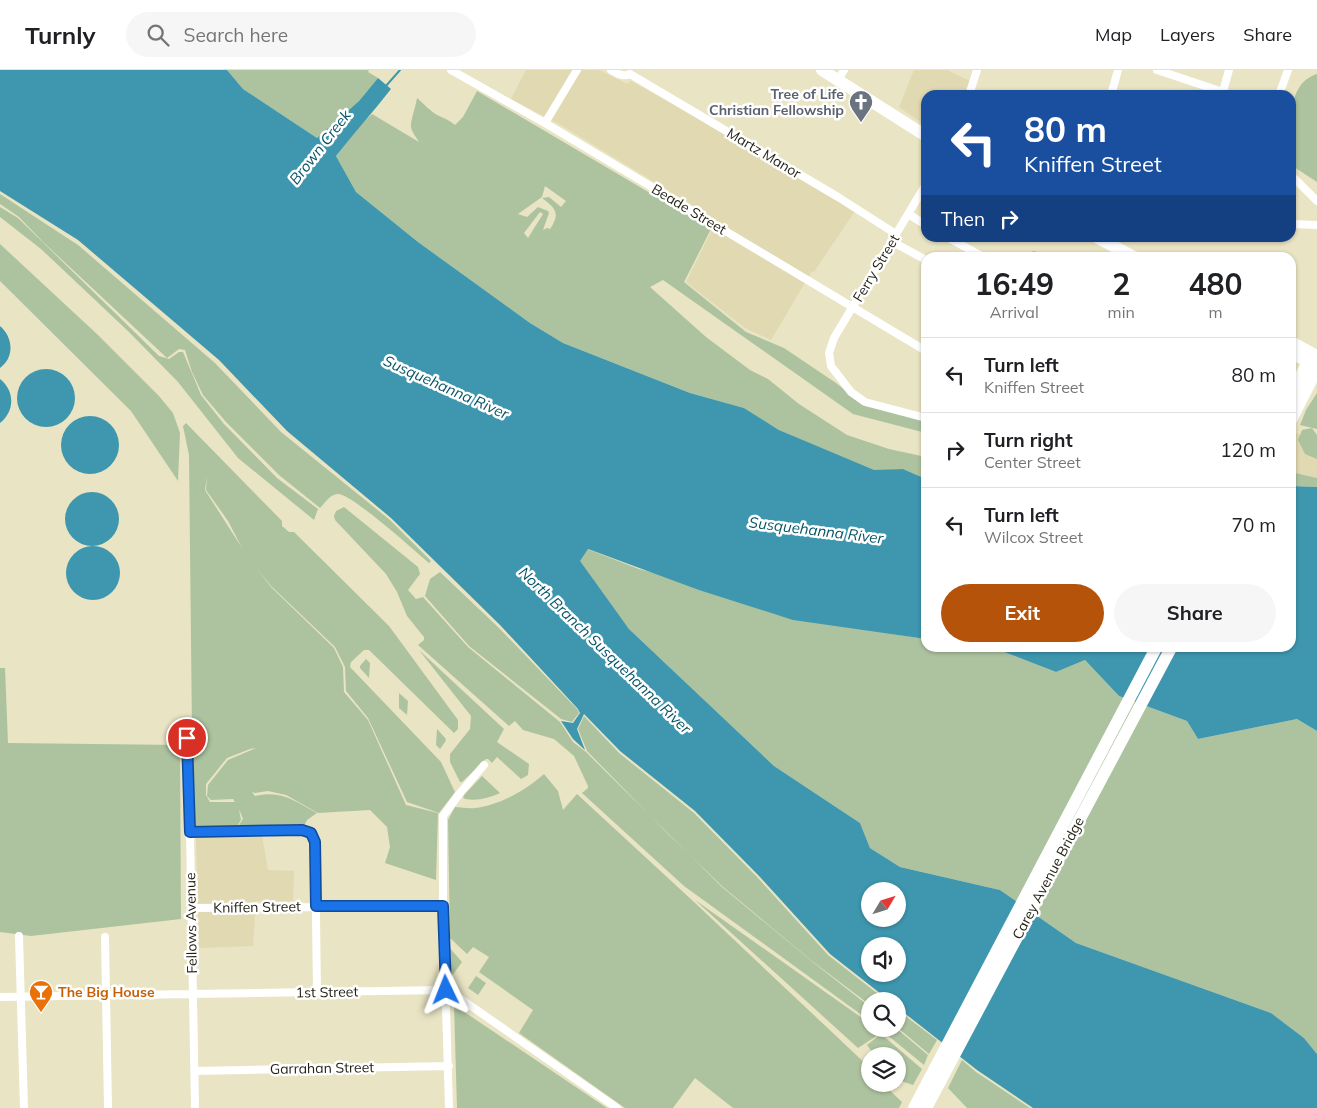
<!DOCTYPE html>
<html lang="en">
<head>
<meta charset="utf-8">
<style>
  :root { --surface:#fff; --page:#f6f6f6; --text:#202124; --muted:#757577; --line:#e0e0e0; --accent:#b45309 }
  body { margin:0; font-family:Mulish,sans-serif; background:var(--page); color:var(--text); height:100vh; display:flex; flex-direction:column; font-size:19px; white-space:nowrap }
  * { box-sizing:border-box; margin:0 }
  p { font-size:16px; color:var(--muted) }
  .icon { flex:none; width:28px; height:28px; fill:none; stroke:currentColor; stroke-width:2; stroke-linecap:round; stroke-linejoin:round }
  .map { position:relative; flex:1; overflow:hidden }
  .details { position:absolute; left:921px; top:182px; width:375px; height:400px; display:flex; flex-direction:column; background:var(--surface); border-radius:15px; box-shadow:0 1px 4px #0004 }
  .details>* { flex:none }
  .banner { position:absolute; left:921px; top:20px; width:375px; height:152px; border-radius:15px; box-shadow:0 1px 4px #0004; background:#1a4fa0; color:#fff; overflow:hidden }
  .needle { width:32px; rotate:52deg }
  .tools { position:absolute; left:861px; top:812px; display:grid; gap:10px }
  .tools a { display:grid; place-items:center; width:45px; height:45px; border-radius:50%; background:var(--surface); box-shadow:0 1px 4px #0004; font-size:25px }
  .pin { position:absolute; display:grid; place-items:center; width:42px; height:42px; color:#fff; margin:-21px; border:2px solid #fff; border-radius:50%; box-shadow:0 1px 5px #0007 }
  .me { position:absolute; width:55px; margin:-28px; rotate:358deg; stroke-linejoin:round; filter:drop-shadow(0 0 4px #0008) }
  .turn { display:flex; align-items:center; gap:18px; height:105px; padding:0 20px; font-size:22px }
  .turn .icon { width:65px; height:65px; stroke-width:2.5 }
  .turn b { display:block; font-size:35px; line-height:42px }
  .then { display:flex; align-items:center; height:48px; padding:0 20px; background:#0003; gap:10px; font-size:19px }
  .eta { display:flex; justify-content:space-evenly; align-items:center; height:85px; text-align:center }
  .eta b { font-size:30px; font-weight:700; line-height:35px }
  .primary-button { display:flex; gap:10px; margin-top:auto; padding:10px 20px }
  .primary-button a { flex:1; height:58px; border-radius:30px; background:var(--accent); color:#fff; font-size:20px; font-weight:700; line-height:58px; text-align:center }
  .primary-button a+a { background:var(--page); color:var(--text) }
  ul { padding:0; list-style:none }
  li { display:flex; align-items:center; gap:15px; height:75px; padding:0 20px; border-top:1px solid var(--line) }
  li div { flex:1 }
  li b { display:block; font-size:19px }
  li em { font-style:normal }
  header { display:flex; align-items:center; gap:30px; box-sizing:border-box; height:70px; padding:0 25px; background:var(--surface); border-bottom:1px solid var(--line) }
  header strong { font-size:24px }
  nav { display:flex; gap:28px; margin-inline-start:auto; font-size:18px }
  .search { width:350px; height:45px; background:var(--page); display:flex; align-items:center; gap:12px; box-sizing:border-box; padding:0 18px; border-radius:28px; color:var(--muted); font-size:19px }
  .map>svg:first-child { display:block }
</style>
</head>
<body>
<header>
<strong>Turnly</strong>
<div class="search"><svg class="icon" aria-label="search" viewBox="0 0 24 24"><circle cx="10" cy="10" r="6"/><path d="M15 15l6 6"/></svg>Search here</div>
<nav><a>Map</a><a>Layers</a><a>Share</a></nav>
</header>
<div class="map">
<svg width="1317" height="1038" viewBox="0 0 1317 1038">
  <rect width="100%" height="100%" fill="#e9e4c3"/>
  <path fill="#e0d9b1" d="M526 0H599L627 14 631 11 746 75 855 141 814 202 812 201 771 270 745 258 686 212 717 150 559 54 511 29Z
    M914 0H947L970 11 965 25H926V56L899 37Z
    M1291 360 1317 374V408L1291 402Z
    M262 765 268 800 294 801 293 831H256L253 876 199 878 196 769 198 767Z"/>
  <path fill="#adc39f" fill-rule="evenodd" d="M227 0H369L368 2 378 8 359 31 317 68 243 19Z
    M1317 4V112L1291 95C1291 67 1283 14 1317 4Z
    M477 21 711 159 684 212 746 262 784 278 836 313 861 333 926 352V363L853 344 663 210 650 217 706 267 750 300 768 309 799 334 847 365 889 379 926 387V409L903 399 874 401 779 360 744 338 690 323 563 273 530 253 418 172 356 122 336 86 358 57 372 44 419 72C417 68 412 63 411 57 410 53 416 35 417 28 424 34 429 40 437 45 444 48 449 50 455 55L463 47ZM545 116 566 131 561 137 549 127 542 128C555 138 561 143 550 159L547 158 543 160 549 143 548 141 538 137 527 147 518 144 542 127ZM540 142 543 144 528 168 524 163Z
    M0 124 78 175 215 293 281 362 390 450 431 491 429 493C415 481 352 424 338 424 330 424 325 433 320 438L279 405 226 352 203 325 192 302 185 280 179 279 167 288 43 172 19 147 0 134Z
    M0 137 18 148 159 286 169 289 179 282H183L201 325 224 354 277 408 318 439 314 450 238 388 178 312 129 262 41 179 0 147Z
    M0 174 98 265 159 326 173 343 180 363 178 411 131 341 0 211Z
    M1034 181 1047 186 1048 187H1019Z
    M1317 323V359L1300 355 1306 340Z
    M186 353 282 451V456L289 462H294L389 556 458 650V659L454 663 369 580H364L351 592 350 597 441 692 454 720 455 722 439 743 407 732 368 648 346 621 345 597 335 577 271 516 257 499 271 517 334 578 343 597 344 622 368 650 406 735 438 743 436 810 385 793 390 777 387 757 370 740 318 743 286 725 268 721 255 723 252 722 255 726C282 720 294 731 317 743L307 750 303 758H237L243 749 239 739 241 750 236 758 196 760 193 755 189 385 183 356ZM207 406 206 420 228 451 242 478 205 420ZM256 678 228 690 208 715 207 726 211 730 233 729 235 732H210L206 725V714L227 688 250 679Z
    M1312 358 1317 365V389L1305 384 1298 370 1302 360Z
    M1291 402 1317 408V417L1291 416Z
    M344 437 418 497 420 504 408 520 416 529 423 527 468 577 560 652 573 672 586 682 722 817 814 893 870 937V951L684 816 582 723 588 718V716L574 686 554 669 523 660 515 651 509 656 418 575 424 570V567L407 546 397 522 386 504 335 450 334 446 336 441Z
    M587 479 639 499 893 564 926 569V578H983L999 580 1056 602 1085 590 1119 626 1187 651 1198 669 1297 649 1317 661V984L1304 968 1271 943 1076 873 1000 820 900 797 870 778 860 753 774 696 629 559 579 491Z
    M440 502 499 558 578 640 579 643 572 652 561 649 469 576 425 526 430 509Z
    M419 580 504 659 497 672 529 694 528 705 521 709 497 687 492 693 488 689H486L462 712H460L450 692V684L470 659 471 646Z
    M366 589 370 593 369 608 360 598V596Z
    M0 598H5L8 673 180 675 181 849 31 866 0 862Z
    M399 623 408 631 407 645 399 638Z
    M584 646 619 683 694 743 758 808 828 885 887 931H870V935L812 891 723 817 668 764 587 681 578 659Z
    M437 659 446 669 445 672 440 679 436 675Z
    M544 704 558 721 563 740 577 724 694 832 870 998V1014H883L902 1032 899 1038H733L695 1008 673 1038H625L519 963 533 940 479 902 489 887 473 877 467 884 450 868 448 750 455 737C462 737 469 739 475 738 500 735 526 720 544 704Z
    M482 706 500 723C489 728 478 731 465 729L463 727 465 724Z
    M695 830 862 948 870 955V959H876L881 963 858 978Z
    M448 876 462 892 449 910Z
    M476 906 486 913 478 925 468 918Z
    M454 935 607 1038H457Z
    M898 945H904L937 970 929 984 898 958Z
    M880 959H897L928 985 924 995Z
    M881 964 922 999 913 1015 898 1010V986H875L867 975Z
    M962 990 976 1002 1030 1038H967L948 1018Z"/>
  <path fill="#3e97af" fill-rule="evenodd" d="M0 0H227L243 19 317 68 359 31 378 8 391 19C373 42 354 63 336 86L356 122 418 172 530 253 563 273 690 323 744 338 779 360 874 400 903 399 926 409V569L793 550 699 520 588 479 580 491 629 559 774 696 860 753 870 778 900 797 1000 820 1076 873 1271 943 1304 968 1317 984V1038H1033L977 1000 898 938V931H890L830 884 760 807 695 741 620 681 584 644 577 659 585 680 573 669 561 651 573 653 580 643 578 639 500 555 391 448 287 361 219 290 78 170 0 121ZM870 821H898V849H870ZM870 876H898V904H870Z
    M0 256C13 267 15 287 0 298Z
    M17 328a29 29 0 1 1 58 0a29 29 0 1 1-58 0Z
    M0 309C15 321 15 341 0 353Z
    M61 375a29 29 0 1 1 58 0a29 29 0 1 1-58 0Z
    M1291 416 1317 417V661L1297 649 1198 669 1187 651 1119 626 1085 590 1056 602 999 580 983 578H1291Z
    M65 449a27 27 0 1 1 54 0a27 27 0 1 1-54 0Z
    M66 503a27 27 0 1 1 54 0a27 27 0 1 1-54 0Z"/>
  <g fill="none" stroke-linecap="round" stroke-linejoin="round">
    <path stroke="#3e97af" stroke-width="2" d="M385 17 400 0"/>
    <path stroke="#fff" stroke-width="8" d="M451 0 545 53 926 281
      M611 0C618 4 623 7 630 4L838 127 896 164
      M1157 0 1223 22
      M838 10 844 0
      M969 25 977 0
      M1111 25 1118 0
      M1222 25 1229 0
      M1279 25 1288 0
      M545 53 577 0
      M1291 105 1317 131
      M926 114 834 268 829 283 831 296 851 322 865 332 926 348
      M908 144 926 155
      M1291 154 1317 155
      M949 168 985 188
      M891 171 926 190
      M180 668H187L189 706 195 1038
      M190 762 302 760 311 763 315 772 317 922
      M191 838 443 836
      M19 866 24 1038
      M105 867 108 1038
      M0 927 446 920 451 922 617 1038
      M195 1001 449 996
      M449 1038 443 836V746L460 723 484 695"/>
    <path stroke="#fff" stroke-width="12" d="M822 0 926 66
      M1098 168 1136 188
      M1291 272 1317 286
      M1291 282 1315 296
      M1291 324 1308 292 1317 286
      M1291 350 1317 299
      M914 1038 1156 578
      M926 1038 1171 578"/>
  </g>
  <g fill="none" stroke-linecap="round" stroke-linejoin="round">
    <g stroke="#114b97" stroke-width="12">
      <path id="route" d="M187 668 190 762 302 760 311 763 315 772 316 836H443L446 920"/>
    </g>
    <use href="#route" stroke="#1a73e8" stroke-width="9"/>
  </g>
  <defs>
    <g id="church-pin" transform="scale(1.25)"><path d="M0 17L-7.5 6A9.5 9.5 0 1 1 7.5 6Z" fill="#6b7280" stroke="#fff"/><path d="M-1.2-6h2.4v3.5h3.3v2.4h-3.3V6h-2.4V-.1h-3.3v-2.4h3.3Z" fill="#fff"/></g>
    <g id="bar-pin" transform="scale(1.25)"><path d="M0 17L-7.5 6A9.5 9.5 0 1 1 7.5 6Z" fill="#e8710a" stroke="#fff"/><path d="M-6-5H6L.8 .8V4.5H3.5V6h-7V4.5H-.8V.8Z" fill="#fff"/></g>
  </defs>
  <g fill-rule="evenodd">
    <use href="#church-pin" x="861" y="32"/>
    <use href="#bar-pin" x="41" y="922"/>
  </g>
  <g text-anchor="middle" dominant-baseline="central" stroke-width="5" stroke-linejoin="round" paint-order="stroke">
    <g font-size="14" font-weight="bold" fill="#5b616d" stroke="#fff" text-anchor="end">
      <text x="844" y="24">Tree of Life<tspan x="844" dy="16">Christian Fellowship</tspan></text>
    </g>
    <g font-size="14" fill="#211f12" stroke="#fff">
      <text transform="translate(764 83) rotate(31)">Martz Manor</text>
      <text transform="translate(689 139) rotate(31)">Beade Street</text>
      <text transform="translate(876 198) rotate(-59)">Ferry Street</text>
      <text transform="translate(1048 808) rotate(-62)">Carey Avenue Bridge</text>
      <text transform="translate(257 837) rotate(-1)">Kniffen Street</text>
      <text transform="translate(191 853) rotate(-91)">Fellows Avenue</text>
      <text transform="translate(327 922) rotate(-1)">1st Street</text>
      <text transform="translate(322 998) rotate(-1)">Garrahan Street</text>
    </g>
    <g font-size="14" font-weight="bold" fill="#c56008" stroke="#fff" text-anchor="start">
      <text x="58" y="922">The Big House</text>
    </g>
    <g font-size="15" font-style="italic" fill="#055466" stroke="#fff">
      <text transform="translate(320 77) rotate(-52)">Brown Creek</text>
      <text transform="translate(446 317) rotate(24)">Susquehanna River</text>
      <text transform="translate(816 460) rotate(7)">Susquehanna River</text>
      <text transform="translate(605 580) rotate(44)">North Branch Susquehanna River</text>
    </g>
  </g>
</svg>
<div class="tools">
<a><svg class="needle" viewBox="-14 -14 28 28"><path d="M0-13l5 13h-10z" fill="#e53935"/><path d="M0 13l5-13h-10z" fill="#757577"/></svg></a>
<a><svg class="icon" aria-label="sound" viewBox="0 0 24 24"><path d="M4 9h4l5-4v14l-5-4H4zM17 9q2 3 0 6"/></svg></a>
<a><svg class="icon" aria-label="search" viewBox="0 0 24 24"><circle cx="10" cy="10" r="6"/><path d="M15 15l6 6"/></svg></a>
<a><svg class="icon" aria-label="layers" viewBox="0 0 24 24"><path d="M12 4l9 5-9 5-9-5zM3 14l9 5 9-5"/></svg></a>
</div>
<div class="pin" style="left:187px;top:668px;background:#d93025"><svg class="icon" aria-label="arrive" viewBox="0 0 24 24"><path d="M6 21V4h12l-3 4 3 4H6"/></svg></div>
<svg class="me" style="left:446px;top:920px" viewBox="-20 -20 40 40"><path d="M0-17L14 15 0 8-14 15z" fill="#1a73e8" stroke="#fff" stroke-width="4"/></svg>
<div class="banner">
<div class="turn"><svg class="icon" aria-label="left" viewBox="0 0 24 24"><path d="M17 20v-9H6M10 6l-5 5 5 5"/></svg><div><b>80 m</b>Kniffen Street</div></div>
<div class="then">Then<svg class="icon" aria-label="right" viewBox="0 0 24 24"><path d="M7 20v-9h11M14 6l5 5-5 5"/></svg></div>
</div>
<section class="details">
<div class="eta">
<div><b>16:49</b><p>Arrival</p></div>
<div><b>2</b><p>min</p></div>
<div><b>480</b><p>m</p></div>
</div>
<ul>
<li><svg class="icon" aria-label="left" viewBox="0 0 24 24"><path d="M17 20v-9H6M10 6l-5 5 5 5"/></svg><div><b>Turn left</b><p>Kniffen Street</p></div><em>80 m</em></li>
<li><svg class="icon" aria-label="right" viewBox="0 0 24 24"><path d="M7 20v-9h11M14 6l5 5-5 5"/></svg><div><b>Turn right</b><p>Center Street</p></div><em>120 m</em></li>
<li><svg class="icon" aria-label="left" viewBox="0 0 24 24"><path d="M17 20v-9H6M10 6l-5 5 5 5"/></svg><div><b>Turn left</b><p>Wilcox Street</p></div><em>70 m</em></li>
</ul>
<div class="primary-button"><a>Exit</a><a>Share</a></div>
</section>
</div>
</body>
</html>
